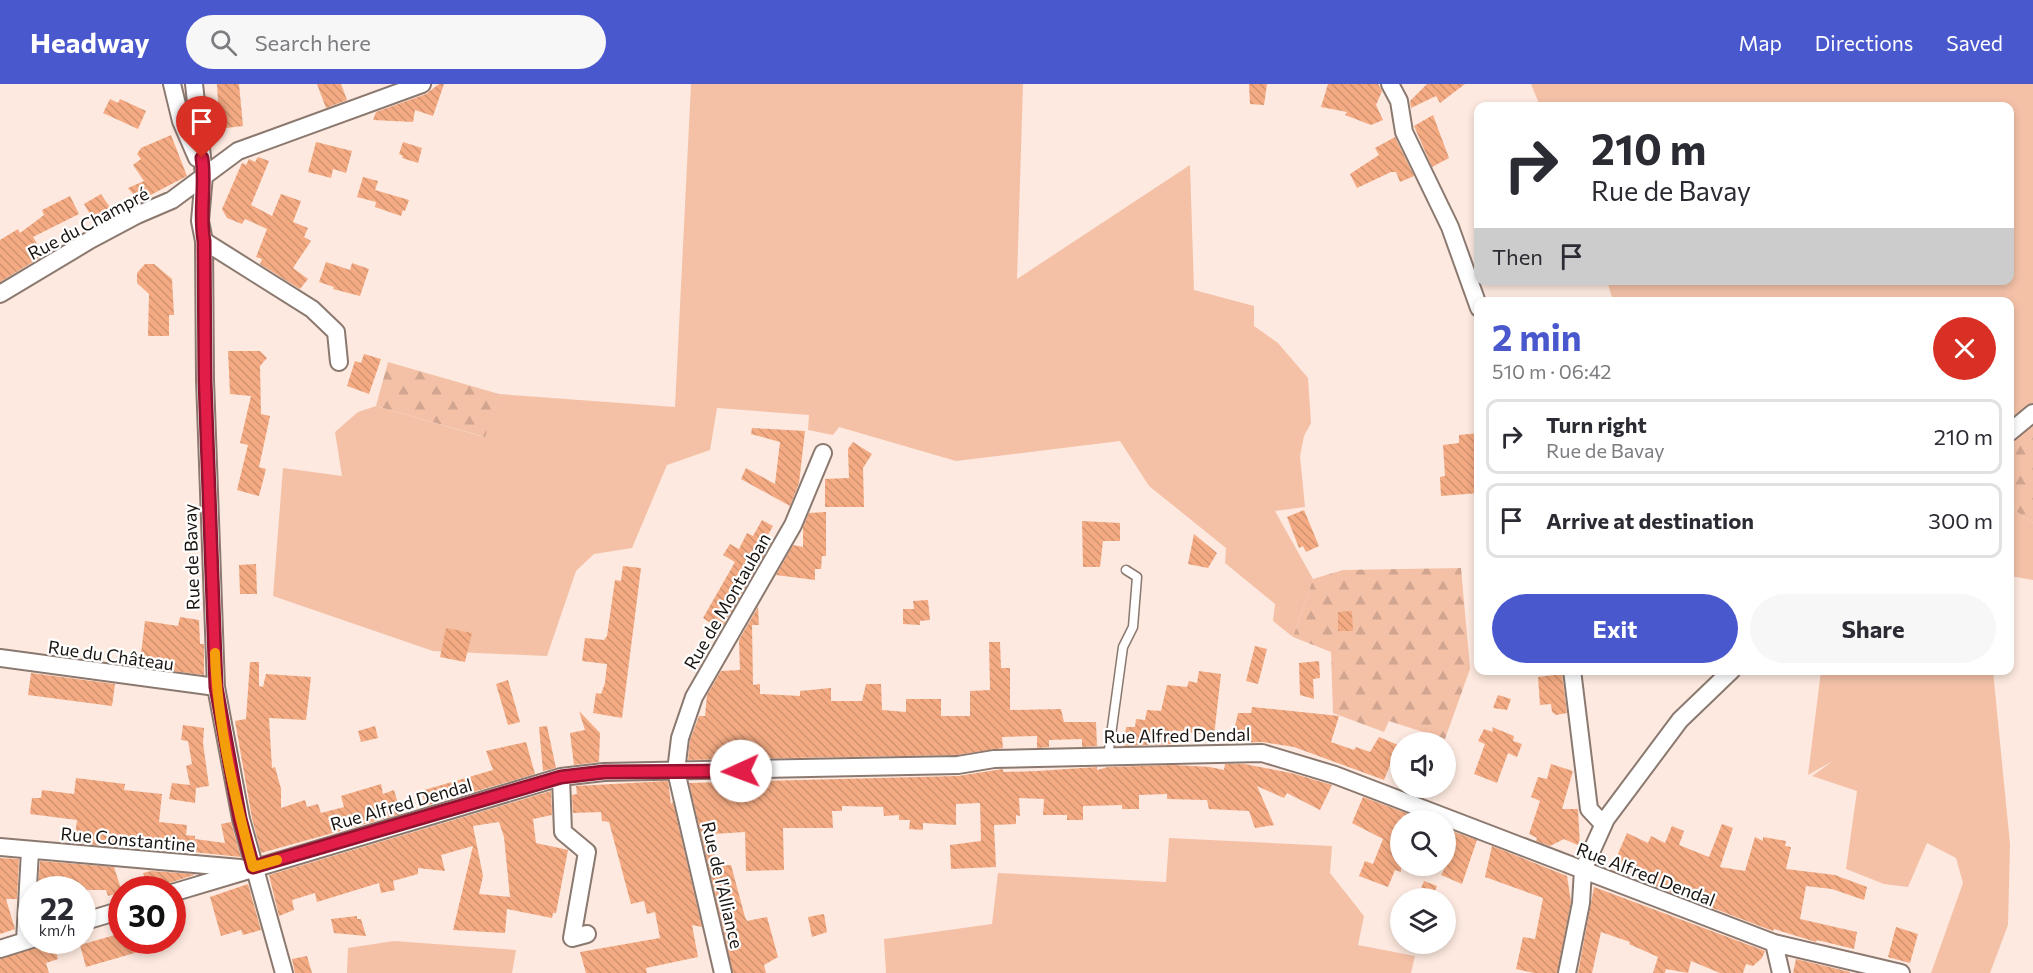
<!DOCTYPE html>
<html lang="en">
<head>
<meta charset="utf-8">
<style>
  :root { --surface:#fff; --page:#f7f7f7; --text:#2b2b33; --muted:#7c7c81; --line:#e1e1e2; --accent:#4a58cd }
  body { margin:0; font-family:Commissioner,sans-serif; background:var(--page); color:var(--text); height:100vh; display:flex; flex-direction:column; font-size:22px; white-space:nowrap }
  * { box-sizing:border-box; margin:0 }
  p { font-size:20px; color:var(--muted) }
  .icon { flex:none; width:33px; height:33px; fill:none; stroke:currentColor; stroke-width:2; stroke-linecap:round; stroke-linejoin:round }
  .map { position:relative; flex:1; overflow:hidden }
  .panel { position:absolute; left:1474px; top:213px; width:540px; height:378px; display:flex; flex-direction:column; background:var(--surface); border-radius:12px; box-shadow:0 3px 9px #0003 }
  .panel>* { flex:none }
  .banner { position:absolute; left:1474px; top:18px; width:540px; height:183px; border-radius:12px; box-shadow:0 3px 9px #0003; background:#fff; color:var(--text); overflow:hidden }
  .fabs { position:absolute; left:1390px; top:648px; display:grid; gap:12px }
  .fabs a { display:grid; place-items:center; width:66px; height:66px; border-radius:50%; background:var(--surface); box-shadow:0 3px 9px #0003; font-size:30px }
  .speed { position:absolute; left:18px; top:792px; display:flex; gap:12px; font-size:30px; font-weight:700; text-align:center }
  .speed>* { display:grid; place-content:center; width:78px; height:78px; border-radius:50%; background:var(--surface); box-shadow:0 3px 9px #0003; line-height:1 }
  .speed small { font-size:15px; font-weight:400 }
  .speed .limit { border:9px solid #d22; background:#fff; color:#111 }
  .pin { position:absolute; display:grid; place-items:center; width:51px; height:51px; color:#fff; margin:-62px -26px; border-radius:50% 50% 50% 0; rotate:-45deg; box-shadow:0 0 6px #0007 }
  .pin .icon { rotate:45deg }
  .me { position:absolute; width:66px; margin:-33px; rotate:268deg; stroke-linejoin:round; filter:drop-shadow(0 0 4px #0008) }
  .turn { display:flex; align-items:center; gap:21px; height:126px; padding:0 18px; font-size:27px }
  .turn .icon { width:78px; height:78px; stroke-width:2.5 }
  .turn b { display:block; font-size:42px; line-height:51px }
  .then { display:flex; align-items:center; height:57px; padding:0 18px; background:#0003; gap:12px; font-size:22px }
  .round { display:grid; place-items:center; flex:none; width:63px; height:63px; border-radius:32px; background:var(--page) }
  .overview { display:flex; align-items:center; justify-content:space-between; height:102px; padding:0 18px }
  h1 { font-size:36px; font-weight:700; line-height:45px; color:var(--accent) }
  .cta { display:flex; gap:12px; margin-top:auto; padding:12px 18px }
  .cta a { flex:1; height:69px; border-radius:36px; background:var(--accent); color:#fff; font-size:24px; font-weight:700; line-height:69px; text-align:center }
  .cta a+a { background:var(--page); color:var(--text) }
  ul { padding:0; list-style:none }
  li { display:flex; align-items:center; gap:18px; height:75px; margin:0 12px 9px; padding:0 6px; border:3px solid var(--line); border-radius:12px }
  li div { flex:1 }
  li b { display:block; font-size:22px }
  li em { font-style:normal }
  header { display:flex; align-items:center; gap:36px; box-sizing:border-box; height:84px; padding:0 30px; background:var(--accent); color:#fff }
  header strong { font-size:28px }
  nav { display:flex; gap:33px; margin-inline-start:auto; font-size:21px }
  .search { width:420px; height:54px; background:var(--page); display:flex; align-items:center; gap:15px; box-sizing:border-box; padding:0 21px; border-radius:33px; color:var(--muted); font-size:22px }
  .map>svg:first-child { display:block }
</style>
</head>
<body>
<header>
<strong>Headway</strong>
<div class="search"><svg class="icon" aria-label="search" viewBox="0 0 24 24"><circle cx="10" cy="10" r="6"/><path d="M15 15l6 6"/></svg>Search here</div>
<nav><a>Map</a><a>Directions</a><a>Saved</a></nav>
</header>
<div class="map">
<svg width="2033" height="889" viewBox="0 0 2033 889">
  <defs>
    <pattern id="forest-firs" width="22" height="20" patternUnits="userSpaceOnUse" patternTransform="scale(1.5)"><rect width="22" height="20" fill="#f4c1a7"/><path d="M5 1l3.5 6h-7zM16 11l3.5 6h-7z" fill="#d1a58f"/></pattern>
    <pattern id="building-back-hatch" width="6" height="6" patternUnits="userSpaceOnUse" patternTransform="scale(1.5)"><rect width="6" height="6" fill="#f4ab83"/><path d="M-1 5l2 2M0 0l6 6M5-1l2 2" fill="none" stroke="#d19270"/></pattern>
  </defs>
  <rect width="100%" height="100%" fill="#fde9df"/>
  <path fill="#f4c1a7" d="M691 0H1023L1017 195 1190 81 1194 206 1254 222V242L1278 259 1308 294 1311 339 1304 352 1300 372 1305 423 1275 427 1313 495 1293 553 1273 537 1275 520 1225 479 1226 464 1149 402 1120 357 956 377 839 343 833 351 808 346 809 331 717 324 710 366 667 381 632 464 594 470 576 487 547 572 433 567 273 512 283 384 342 392 335 348 358 328 376 322 484 353 499 310 675 323Z
    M1531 0H2033V334L2010 353V218L1613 217 1607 197 2010 196V22H1540Z
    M2010 423 2033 439V496L2010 492Z
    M1821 587H1993L2010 760 2008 841 1990 889H1931L1963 799 1956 774 1927 759 1908 803 1884 800 1846 785 1857 707 1812 692 1833 677 1808 691Z
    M1169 754 1332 762 1330 789 1364 832 1358 861 1415 872 1411 889H886L884 855 992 840 998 789 1166 798Z
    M394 857 516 866 512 889H347L348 864Z"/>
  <path fill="url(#forest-firs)" d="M388 278 499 310 485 353 376 322Z
    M2033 334V439L2010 423V353Z
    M1461 484 1470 585 1445 655 1389 637 1384 648 1333 629 1331 568 1293 553 1313 495 1343 486Z"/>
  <path fill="url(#building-back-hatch)" fill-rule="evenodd" d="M217 0H239L243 42 226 44 225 35H219Z
    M317 0H341L347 16 326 24Z
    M439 0H444L433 32 415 26 413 38 373 36 376 28 426 10Z
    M1249 0H1267L1264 21 1250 20Z
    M1328 0H1378L1382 7 1376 21 1383 36 1371 41 1345 31 1347 28 1321 23Z
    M1427 0H1465L1440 19 1436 12 1411 24 1410 17Z
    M110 15 118 19 120 15 146 27 138 45 103 29Z
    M1433 31 1449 74 1432 83 1414 42Z
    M171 51 187 92 139 117 128 104 144 97 133 81 141 75 137 70 141 64Z
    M1395 53 1414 92 1400 98 1396 88H1391L1357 104 1350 90 1379 71 1375 64Z
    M316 58 352 67 346 89 333 85 331 94 308 88Z
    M403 58 422 64 418 79 402 74 403 72 399 70Z
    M258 73 269 77 251 121 272 132 281 110 301 117 293 138 308 144 304 153 311 157 293 184 308 195 300 205 260 180 262 175 256 173 267 145 245 135 242 140 227 134 222 125 242 79 246 81 249 75 255 78Z
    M363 93 378 97 375 106 409 116 405 127 403 126 401 132 375 123 376 118 357 113Z
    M101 110 111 125 93 135 84 120Z
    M70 112 79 130 33 153 44 171 0 198V156L18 145 20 149 44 131 42 126Z
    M326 178 350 186 352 179 369 185 360 212 333 205 334 203 319 198Z
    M145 180H154L172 195 174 231H169V252H148L149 210 137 199V189Z
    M228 267H260L267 274 260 282 261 330 270 332 259 383 266 385 259 412 237 406 248 361 240 359 251 312 230 310Z
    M364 270 381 275 369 310 347 302 355 277 361 279Z
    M752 344 805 347 799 399 790 422 741 395 746 384 775 400 780 358 751 350Z
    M1479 349V409L1441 412 1440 393 1445 392 1443 361 1459 359V351Z
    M853 358 872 370 863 384 864 423H825V395L849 394 848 365Z
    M1304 426 1319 462 1306 468 1303 462 1299 464 1287 433Z
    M826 428V472H822L821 485H815V496L776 491 793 461 803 463V443L809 429Z
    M762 436 773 442 764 458 771 459 721 546 703 534 735 478 723 471 730 460 739 465 747 449 753 452Z
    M1082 437 1120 439V457H1103L1100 483H1083Z
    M1194 450 1217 469 1208 484 1188 480Z
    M256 480 257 510H240L239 481Z
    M623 482 641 484 622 634 593 629 596 609 601 610 605 599 607 580 582 577 585 554 604 556 607 552 615 496 621 497Z
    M928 516 930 536 920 537V541L903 540V525H914L913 517Z
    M758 523 759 541H752L753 601 760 600V610L800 612V607L831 604V617H862L866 600H881L882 626 906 628V615H941V632H970V607L990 606 989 558H1000L1001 584H1010V626L1061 625 1064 638H1096L1097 662 1082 663V655L1049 656V663L1037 664V652L1002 653 1003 664 957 671 688 676 690 656 699 632H705L707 611 721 587 740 586 739 556Z
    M1352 527 1353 547H1338V528Z
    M180 533 199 536 200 560H204V591L173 587V582L140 578 145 537 178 542Z
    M446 544 472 549 465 578 440 573Z
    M1255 562 1267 565 1258 600 1246 597Z
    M1319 577 1320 594 1313 595 1314 615 1300 611 1299 579Z
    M250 578H259V602L263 603 266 590 311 593 306 636 269 634 272 684 275 683 281 705V724L305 716 307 723 318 720 321 729 344 723 341 712 381 700 383 710 394 706 401 730 261 769 252 734 235 637 246 635Z
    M1199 587 1221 590 1214 652 1173 646V660L1124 662 1126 643H1135L1136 635 1145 636 1147 626 1161 627 1167 601 1187 603 1189 597 1197 599Z
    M31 589 115 600 112 622 28 611Z
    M1562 590 1567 629 1556 631 1552 628 1551 620 1540 621 1538 593Z
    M508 596 520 638 508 641 496 600Z
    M1498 611 1511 615 1507 626 1493 624Z
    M1252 623 1339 632 1331 658 1354 666 1356 663 1370 668 1379 653 1398 661 1384 696 1294 663 1262 658 1231 659 1238 629H1251Z
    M579 627 600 649 599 678 574 681 570 649 585 646Z
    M183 641 204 644 203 659 209 702 196 704 195 719 169 715 172 699 190 701 186 682 192 680 188 657 181 656Z
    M375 642 378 654 361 658 358 647Z
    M547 642 556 684 543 687 539 643Z
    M1492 643 1514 652 1513 657 1522 660 1517 673 1508 669 1497 699 1474 690 1485 660 1478 657 1484 645 1493 648Z
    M526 658 535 690 426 722 421 707 493 686 486 667Z
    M1225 680H1244L1291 689 1332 701 1320 726 1287 709 1284 714 1257 702 1274 741 1255 744 1249 727 1209 725 1207 716 1167 715V710L1139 711V725H1122V721L1083 722V736H1067V731H1043L1044 715 1019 714 1020 732 1016 731V740L994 741 996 783 951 785 950 761 981 757 980 719 956 720V741L923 739V746L909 745 910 736H899V731L884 732 883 723 842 722V727H832L833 744H783L784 786 746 787 745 748 713 750 716 782 731 781 745 833 747 837 767 833 778 873 764 881 766 889H733L689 699 958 692 1003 685V688L1038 687 1097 683V686L1108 683 1174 681 1210 683 1224 686Z
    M1551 680 1573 687 1562 725H1578L1580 762 1564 755 1550 762 1536 757 1537 754 1529 750 1540 717 1531 713 1538 693 1547 695Z
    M76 694 125 700 124 706 162 710 159 738 187 741 186 751 195 752V755L225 759 221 740 231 738 241 773 106 759V762L74 759 77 736 30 730 32 714H41L42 706 74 710Z
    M668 697 671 720 673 718 702 843 692 841 698 873 646 884 647 889H586L580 868 660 854 655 828 647 830 644 817 631 820 609 738 602 737 601 728 573 729 572 711 577 710 576 702Z
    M551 707 552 731 533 735 536 759 568 766 556 829H553L552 834 507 825 505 849 453 846 473 762 441 771 445 787 418 784V790L393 797 395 806 381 809 379 799 317 818 315 809 292 816 294 826 279 832 269 791ZM499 738 504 753 510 813 479 810 483 792 473 742Z
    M1363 713 1425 736H1401V788L1395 786 1388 803 1359 792 1365 777 1373 780 1383 755 1352 739Z
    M1722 740 1733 744 1720 783 1745 787 1755 753 1763 757V753L1786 757 1785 762 1791 763 1786 785 1835 791 1867 803 1864 816 1832 805 1806 802 1800 835 1857 848 1854 865 1817 856 1816 858 1774 845 1773 847 1647 799 1648 797 1613 781 1627 749 1648 759 1651 752 1665 759 1672 742 1684 747 1679 761 1709 773Z
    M1446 745 1477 756 1462 800 1441 791 1446 782Z
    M1492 762 1567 792 1571 818 1557 889H1534L1516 885 1523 853 1535 855 1543 814 1485 793Z
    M0 774 19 775 17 815H6L15 845 0 850Z
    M40 777 114 783 122 808 108 812 106 806H38Z
    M151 787 194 790V791L169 799 162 806H149L143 789Z
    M1424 797 1437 802 1432 814H1417Z
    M248 800 261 846 243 851 241 846 221 852 210 813Z
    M1594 803 1765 867 1762 874 1753 882 1746 880 1743 889H1720L1691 877 1688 889 1666 885 1665 889H1653L1658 873 1629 860 1630 858 1601 848 1592 889H1578Z
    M824 830 827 848 812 853 808 833Z
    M357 832V835H361L366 852 334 849 331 835Z
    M1896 843 1918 850 1910 879 1888 873Z
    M122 849V856H166V860L86 883 80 861Z
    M53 858 58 875 46 879 49 889H0V875Z
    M307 872 312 889H295L292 875Z
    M1796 875 1850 888V889H1793Z"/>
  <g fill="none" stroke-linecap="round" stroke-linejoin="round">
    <g stroke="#8b7970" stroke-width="11">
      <path id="lane" d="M1108 673 1123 563 1133 543 1137 493 1126 486"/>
    </g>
    <g stroke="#8b7970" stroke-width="20">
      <path id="street" d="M172 0 181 37 197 74
        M194 0 204 91 200 137 204 157 205 296 216 603 241 735 284 889
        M1390 0 1399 17 1404 48 1450 143 1479 224
        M204 157 312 225 336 248 339 278
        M0 210 90 156 137 131 172 116 238 67 422 0
        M2010 348 2033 329
        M0 574 216 603
        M1572 586 1589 725 1603 740
        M561 693 563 748 587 768 572 854 587 850
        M0 763 240 784
        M172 809 561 693 604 688 958 681 994 675 1262 669 1335 691 1774 859 1901 889
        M82 838 122 826
        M25 857 30 767
        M1774 859 1781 889
        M0 865 32 855
        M723 889 676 687 680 654 694 613 793 441 823 369
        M1567 889 1581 819 1583 786 1606 735 1680 636 1732 586"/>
    </g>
    <use href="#lane" stroke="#fff" stroke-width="8"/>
    <use href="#street" stroke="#fff" stroke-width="16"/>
  </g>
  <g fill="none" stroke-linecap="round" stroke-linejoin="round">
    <g stroke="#92132f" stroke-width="15">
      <path id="route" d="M202 74C206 102 199 129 204 157L205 297 216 603 240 735 253 783 561 693 604 688 741 687"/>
    </g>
    <use href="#route" stroke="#e11d48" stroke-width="10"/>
    <path stroke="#f59e0b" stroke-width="10" d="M215 569C217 639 235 715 253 783L277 776"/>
  </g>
  <g text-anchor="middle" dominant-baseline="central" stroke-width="4.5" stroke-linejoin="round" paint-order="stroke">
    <g font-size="18" fill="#1a1410" stroke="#fff">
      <text transform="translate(88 139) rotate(-28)">Rue du Champré</text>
      <text transform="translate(191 473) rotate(-92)">Rue de Bavay</text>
      <text transform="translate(727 517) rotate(-60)">Rue de Montauban</text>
      <text transform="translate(111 571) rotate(8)">Rue du Château</text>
      <text transform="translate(1177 651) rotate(-1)">Rue Alfred Dendal</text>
      <text transform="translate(401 720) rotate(-16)">Rue Alfred Dendal</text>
      <text transform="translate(128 755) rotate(5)">Rue Constantine</text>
      <text transform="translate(1646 790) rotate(21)">Rue Alfred Dendal</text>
      <text transform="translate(723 801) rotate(77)">Rue de l'Alliance</text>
    </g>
  </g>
</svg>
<div class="fabs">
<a><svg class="icon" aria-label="sound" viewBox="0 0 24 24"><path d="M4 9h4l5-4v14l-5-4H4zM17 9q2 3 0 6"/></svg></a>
<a><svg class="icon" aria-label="search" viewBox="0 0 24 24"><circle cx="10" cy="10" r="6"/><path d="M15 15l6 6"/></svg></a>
<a><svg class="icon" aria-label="layers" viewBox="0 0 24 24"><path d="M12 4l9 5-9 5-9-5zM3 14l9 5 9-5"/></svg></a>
</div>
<div class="speed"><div>22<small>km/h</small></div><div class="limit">30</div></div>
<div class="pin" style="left:202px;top:74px;background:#d93025"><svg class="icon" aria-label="arrive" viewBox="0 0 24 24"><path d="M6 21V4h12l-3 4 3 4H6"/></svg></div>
<svg class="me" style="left:741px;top:687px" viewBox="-20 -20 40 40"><circle r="19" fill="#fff"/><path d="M0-13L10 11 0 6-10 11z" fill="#e11d48"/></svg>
<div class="banner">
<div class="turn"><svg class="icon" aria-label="right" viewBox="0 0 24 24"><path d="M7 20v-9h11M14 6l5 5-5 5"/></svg><div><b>210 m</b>Rue de Bavay</div></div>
<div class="then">Then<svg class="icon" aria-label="arrive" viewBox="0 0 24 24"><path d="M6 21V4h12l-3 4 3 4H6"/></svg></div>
</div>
<section class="panel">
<div class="overview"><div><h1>2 min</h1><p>510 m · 06:42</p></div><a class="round" style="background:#d93025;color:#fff"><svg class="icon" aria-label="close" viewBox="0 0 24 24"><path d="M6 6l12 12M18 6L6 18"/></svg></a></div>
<ul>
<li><svg class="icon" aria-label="right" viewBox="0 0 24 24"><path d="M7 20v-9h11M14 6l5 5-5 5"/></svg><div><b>Turn right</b><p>Rue de Bavay</p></div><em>210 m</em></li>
<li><svg class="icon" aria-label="arrive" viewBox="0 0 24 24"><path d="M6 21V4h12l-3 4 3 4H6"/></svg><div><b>Arrive at destination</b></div><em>300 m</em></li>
</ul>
<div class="cta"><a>Exit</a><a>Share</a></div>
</section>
</div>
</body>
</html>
